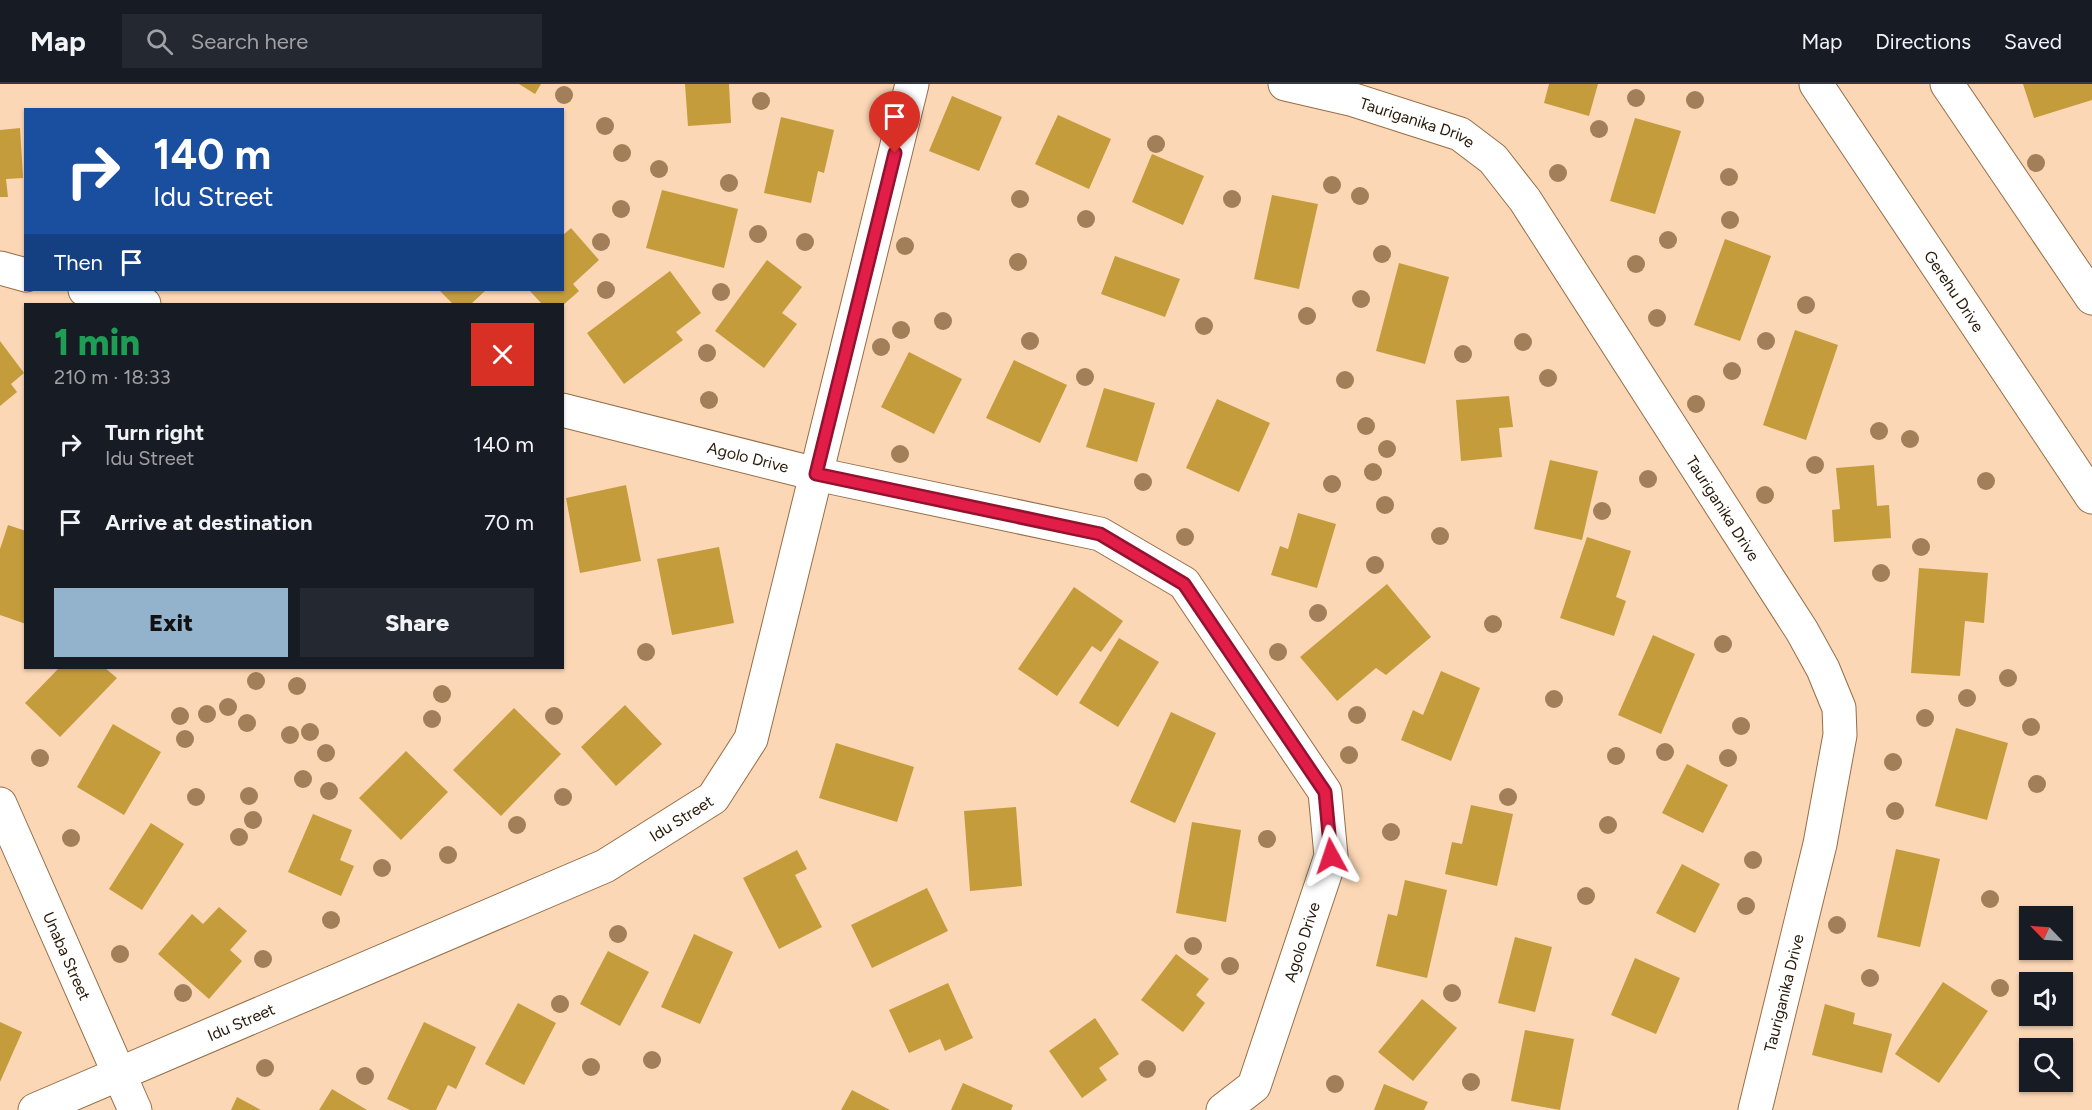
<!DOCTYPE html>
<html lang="en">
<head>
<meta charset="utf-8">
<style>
  :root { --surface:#171b24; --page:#242831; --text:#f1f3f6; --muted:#9ea1a6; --line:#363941; --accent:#93b3cd }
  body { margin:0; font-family:Figtree,sans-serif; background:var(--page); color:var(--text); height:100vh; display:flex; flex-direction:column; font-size:22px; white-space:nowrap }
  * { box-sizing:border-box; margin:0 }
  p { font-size:20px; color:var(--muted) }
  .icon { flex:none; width:33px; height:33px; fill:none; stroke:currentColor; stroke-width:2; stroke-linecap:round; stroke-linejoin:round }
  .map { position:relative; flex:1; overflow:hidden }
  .panel { position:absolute; left:24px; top:219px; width:540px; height:366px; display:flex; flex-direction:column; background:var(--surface); border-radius:0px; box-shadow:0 2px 4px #0004 }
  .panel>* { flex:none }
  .banner { position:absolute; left:24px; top:24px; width:540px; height:183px; border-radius:0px; box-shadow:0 2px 4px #0004; background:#1a4fa0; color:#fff; overflow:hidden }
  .needle { width:39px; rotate:295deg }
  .controls { position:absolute; left:2019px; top:822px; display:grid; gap:12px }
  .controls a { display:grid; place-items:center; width:54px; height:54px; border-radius:0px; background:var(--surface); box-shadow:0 2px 4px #0004; font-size:30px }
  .pin { position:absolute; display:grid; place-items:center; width:51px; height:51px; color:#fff; margin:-62px -26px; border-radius:50% 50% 50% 0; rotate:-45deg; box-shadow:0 0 6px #0007 }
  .pin .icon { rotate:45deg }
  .me { position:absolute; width:66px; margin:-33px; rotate:355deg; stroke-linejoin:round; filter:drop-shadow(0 0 4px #0008) }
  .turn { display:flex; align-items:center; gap:21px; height:126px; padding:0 30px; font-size:27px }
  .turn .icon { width:78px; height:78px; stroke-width:2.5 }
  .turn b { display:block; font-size:42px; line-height:51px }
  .then { display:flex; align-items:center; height:57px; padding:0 30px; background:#0003; gap:12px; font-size:22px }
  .round { display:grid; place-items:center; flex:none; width:63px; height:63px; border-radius:0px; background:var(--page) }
  .head { display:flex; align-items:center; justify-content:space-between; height:102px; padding:0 30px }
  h1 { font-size:36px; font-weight:800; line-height:45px; color:#1e9e55 }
  .button { display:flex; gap:12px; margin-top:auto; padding:12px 30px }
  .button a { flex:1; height:69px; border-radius:0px; background:var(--accent); color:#111; font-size:24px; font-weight:800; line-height:69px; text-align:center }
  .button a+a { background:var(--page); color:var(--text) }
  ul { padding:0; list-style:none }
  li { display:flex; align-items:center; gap:18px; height:78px; padding:0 30px }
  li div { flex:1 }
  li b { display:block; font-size:22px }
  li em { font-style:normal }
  header { display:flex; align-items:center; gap:36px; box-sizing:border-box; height:84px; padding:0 30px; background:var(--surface); border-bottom:2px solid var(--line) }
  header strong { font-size:28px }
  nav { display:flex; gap:33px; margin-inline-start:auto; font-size:21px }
  .search { width:420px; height:54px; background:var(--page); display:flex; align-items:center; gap:15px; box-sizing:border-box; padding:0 21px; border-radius:0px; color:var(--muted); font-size:22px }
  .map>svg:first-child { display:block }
</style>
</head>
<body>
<header>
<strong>Map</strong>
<div class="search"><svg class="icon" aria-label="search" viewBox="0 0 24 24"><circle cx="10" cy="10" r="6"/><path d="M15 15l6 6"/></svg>Search here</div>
<nav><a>Map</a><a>Directions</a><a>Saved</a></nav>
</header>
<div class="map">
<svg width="2092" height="1026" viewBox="0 0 2092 1026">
  <rect width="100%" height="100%" fill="#fbd7b5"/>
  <path fill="#c49c3c" d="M519 0H541L535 10Z
    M685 0H729L731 39 688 42Z
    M1549 0H1598L1589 32 1544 19Z
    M2023 0H2092V16L2034 34Z
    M952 12 1002 33 979 87 929 67Z
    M1058 31 1111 55 1089 105 1035 80Z
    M781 33 834 46 824 89 818 87 811 119 764 109Z
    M1635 34 1681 47 1655 130 1610 117Z
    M20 44 23 94 6 95 8 113H0V46Z
    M1152 70 1204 92 1183 141 1132 118Z
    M662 106 738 125 724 184 646 164Z
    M1272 111 1318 120 1299 205 1254 195Z
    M571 144 599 176 573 200 579 207 562 222 542 220 529 206H562V152Z
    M1725 155 1771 172 1740 257 1694 241Z
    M1115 172 1180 195 1165 233 1101 210Z
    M767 176 802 203 782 229 797 240 764 284 715 247Z
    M1399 179 1449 193 1425 280 1376 267Z
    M670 187 701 229 676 248 683 256 624 300 587 249Z
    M439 206H486L471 220H453Z
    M1795 246 1838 261 1806 356 1763 341Z
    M0 257 24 289 11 300 17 308 0 322Z
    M909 268 962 295 934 350 881 323Z
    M1014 276 1067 301 1040 359 986 334Z
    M1104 304 1155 319 1137 378 1086 363Z
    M1509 312 1513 343 1499 344 1502 373 1461 377 1456 316Z
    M1217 315 1270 339 1239 408 1186 384Z
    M1550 376 1598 387 1582 456 1534 445Z
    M1874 381 1877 422 1889 421 1891 454 1834 458 1832 426 1840 425 1836 384Z
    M626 401 641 477 580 489 566 414Z
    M1298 429 1336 440 1317 504 1271 491 1280 462 1288 465Z
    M8 441 26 447V540L0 531V465Z
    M1587 453 1631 467 1616 513 1626 517 1614 552 1560 534Z
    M719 463 734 539 672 551 657 475Z
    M1919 484 1988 489 1984 539 1965 537 1960 592 1911 589Z
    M1387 500 1431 553 1386 591 1376 584 1337 617 1300 573Z
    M1074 503 1123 537 1101 568 1092 562 1057 612 1018 585Z
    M1653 551 1695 570 1661 650 1618 631Z
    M1119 554 1159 578 1118 643 1079 619Z
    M59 584H105L117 594 60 653 25 619Z
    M1441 587 1480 604 1451 677 1401 656 1413 626 1423 631Z
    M625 621 662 660 616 702 581 663Z
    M514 624 561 670 501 732 453 686Z
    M1171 628 1216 649 1175 739 1130 718Z
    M113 640 161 668 124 731 77 703Z
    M1956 644 2008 659 1987 736 1935 722Z
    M836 659 914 683 897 738 819 714Z
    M406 667 448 708 401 756 359 714Z
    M1687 680 1728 701 1703 749 1662 729Z
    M1471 721 1513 730 1497 802 1445 790 1452 758 1462 760Z
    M1016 723 1022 802 970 807 964 727Z
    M313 730 352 746 340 776 354 782 341 812 288 788Z
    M1192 738 1241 746 1226 838 1176 829Z
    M151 739 184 760 142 826 109 805Z
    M1896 765 1940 775 1920 863 1877 853Z
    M797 766 807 785 795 791 822 843 779 865 743 794Z
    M1682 780 1720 800 1695 849 1656 829Z
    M1405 796 1447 806 1427 894 1376 882 1388 830 1397 832Z
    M927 804 948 847 872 884 851 841Z
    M219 823 247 847 230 866 242 877 209 915 158 870 192 830 203 840Z
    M694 850 733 868 700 940 661 923Z
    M1515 853 1552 863 1535 928 1498 919Z
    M608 867 649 888 620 942 580 920Z
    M1176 870 1209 895 1196 911 1205 919 1183 948 1141 916Z
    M1635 874 1680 894 1656 950 1611 931Z
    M1943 898 1988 927 1939 999 1895 970Z
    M948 899 973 954 945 967 940 955 909 969 889 926Z
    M1422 915 1457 944 1413 997 1378 968Z
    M518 919 556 939 524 1001 485 980Z
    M1825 920 1855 929 1853 940 1892 950 1882 989 1812 971Z
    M1095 934 1119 970 1099 984 1107 996 1082 1014 1049 967Z
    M0 938 22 948 0 998Z
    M424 938 476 963 456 1005 448 1001 436 1026H410L387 1015Z
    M1525 946 1574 955 1560 1026 1511 1017Z
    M963 999 1013 1021 1011 1026H951Z
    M1384 1000 1428 1018 1424 1026H1374Z
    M332 1005 367 1026H319Z
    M852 1006 890 1026H841Z
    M237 1013 261 1026H231Z"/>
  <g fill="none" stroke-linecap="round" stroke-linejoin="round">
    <g stroke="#966e46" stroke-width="35">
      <g id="minor">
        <path id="s1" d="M1285 0 1354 16 1460 50 1493 75 1525 116 1802 547 1823 585 1839 624 1840 651 1820 760 1755 1026"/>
        <path d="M0 184 26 191"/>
        <path d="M85 206 144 220"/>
        <path id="s2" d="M562 326 816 390 1100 450 1184 499 1325 708 1331 772 1254 1002 1223 1026"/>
        <path id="s3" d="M0 720 135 1026"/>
        <path id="s4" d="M35 1026 605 782 713 714 751 655 912 0"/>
      </g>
    </g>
    <g stroke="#966e46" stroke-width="35">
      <g id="tertiary">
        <path id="s5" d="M1816 0 2092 413"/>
        <path d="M1947 0 2092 214"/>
      </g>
    </g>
    <use href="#minor" stroke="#fff" stroke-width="33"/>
    <use href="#tertiary" stroke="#fff" stroke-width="33"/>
  </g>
  <g fill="#a27f59">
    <circle cx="564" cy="11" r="9"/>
    <circle cx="1636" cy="14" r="9"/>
    <circle cx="1695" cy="16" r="9"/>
    <circle cx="761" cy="17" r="9"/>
    <circle cx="605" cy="42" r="9"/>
    <circle cx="1599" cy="45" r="9"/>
    <circle cx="1156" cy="60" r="9"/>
    <circle cx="622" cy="69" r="9"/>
    <circle cx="2036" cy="79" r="9"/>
    <circle cx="659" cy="85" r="9"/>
    <circle cx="1558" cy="89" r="9"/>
    <circle cx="1729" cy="93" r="9"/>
    <circle cx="729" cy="99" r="9"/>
    <circle cx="1332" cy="101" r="9"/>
    <circle cx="1360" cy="112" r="9"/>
    <circle cx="1020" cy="115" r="9"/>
    <circle cx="1232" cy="115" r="9"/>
    <circle cx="621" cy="125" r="9"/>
    <circle cx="1086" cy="135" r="9"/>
    <circle cx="1730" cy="136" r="9"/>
    <circle cx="758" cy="150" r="9"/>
    <circle cx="1668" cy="156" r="9"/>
    <circle cx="601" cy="158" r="9"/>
    <circle cx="805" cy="158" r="9"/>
    <circle cx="905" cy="162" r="9"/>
    <circle cx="1382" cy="170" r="9"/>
    <circle cx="1018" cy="178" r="9"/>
    <circle cx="1636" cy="180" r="9"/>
    <circle cx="606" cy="206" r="9"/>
    <circle cx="721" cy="208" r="9"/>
    <circle cx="1361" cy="215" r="9"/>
    <circle cx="1806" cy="221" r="9"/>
    <circle cx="1307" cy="232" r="9"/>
    <circle cx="1657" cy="234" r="9"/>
    <circle cx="943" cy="237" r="9"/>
    <circle cx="1204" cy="242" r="9"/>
    <circle cx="901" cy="246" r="9"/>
    <circle cx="1030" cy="257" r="9"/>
    <circle cx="1766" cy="257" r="9"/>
    <circle cx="1523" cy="258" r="9"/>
    <circle cx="881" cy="263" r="9"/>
    <circle cx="707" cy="269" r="9"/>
    <circle cx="1463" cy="270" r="9"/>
    <circle cx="1732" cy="287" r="9"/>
    <circle cx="1085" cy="293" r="9"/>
    <circle cx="1548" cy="294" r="9"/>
    <circle cx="1345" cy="296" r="9"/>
    <circle cx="709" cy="316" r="9"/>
    <circle cx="1696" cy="320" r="9"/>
    <circle cx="1366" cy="342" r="9"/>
    <circle cx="1879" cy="347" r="9"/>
    <circle cx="1910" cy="355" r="9"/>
    <circle cx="1387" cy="365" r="9"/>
    <circle cx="900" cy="370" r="9"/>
    <circle cx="1815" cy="381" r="9"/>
    <circle cx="1373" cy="388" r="9"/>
    <circle cx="1648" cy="395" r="9"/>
    <circle cx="1986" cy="397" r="9"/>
    <circle cx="1143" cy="398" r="9"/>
    <circle cx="1332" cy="400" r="9"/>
    <circle cx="1765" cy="411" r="9"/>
    <circle cx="1385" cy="421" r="9"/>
    <circle cx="1602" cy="427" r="9"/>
    <circle cx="1440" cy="452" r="9"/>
    <circle cx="1185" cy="453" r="9"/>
    <circle cx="1921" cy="463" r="9"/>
    <circle cx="1375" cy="481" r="9"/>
    <circle cx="1881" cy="489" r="9"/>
    <circle cx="1318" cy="529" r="9"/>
    <circle cx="1493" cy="540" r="9"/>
    <circle cx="1723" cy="560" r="9"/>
    <circle cx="646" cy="568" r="9"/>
    <circle cx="1278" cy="568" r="9"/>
    <circle cx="2008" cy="594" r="9"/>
    <circle cx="256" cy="597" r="9"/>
    <circle cx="297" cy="602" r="9"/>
    <circle cx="442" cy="610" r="9"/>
    <circle cx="1967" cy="614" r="9"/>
    <circle cx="1554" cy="615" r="9"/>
    <circle cx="228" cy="623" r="9"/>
    <circle cx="207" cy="630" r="9"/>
    <circle cx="1357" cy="631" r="9"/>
    <circle cx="180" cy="632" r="9"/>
    <circle cx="554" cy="632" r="9"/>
    <circle cx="1925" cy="634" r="9"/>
    <circle cx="432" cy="635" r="9"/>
    <circle cx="247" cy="639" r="9"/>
    <circle cx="1741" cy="642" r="9"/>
    <circle cx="2031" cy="643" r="9"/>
    <circle cx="310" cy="648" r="9"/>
    <circle cx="290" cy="651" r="9"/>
    <circle cx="185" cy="655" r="9"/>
    <circle cx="1665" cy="668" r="9"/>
    <circle cx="326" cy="669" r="9"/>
    <circle cx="1349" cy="671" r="9"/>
    <circle cx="1616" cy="672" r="9"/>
    <circle cx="40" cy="674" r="9"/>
    <circle cx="1728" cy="674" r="9"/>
    <circle cx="1893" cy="678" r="9"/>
    <circle cx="303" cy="695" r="9"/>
    <circle cx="2037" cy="700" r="9"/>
    <circle cx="329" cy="707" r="9"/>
    <circle cx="249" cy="712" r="9"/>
    <circle cx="196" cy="713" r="9"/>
    <circle cx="563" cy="713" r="9"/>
    <circle cx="1508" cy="713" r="9"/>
    <circle cx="1895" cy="727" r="9"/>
    <circle cx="253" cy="736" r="9"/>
    <circle cx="517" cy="741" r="9"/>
    <circle cx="1608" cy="741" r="9"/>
    <circle cx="1391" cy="748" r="9"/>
    <circle cx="239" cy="753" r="9"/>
    <circle cx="71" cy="754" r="9"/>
    <circle cx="1267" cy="755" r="9"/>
    <circle cx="448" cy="771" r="9"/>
    <circle cx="1753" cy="776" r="9"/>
    <circle cx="382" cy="784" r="9"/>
    <circle cx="1586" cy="812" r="9"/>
    <circle cx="1990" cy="815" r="9"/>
    <circle cx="1746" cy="822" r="9"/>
    <circle cx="331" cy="836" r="9"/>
    <circle cx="1837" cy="841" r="9"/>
    <circle cx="618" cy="850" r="9"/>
    <circle cx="1193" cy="862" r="9"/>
    <circle cx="120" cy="870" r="9"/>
    <circle cx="263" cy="875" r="9"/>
    <circle cx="1230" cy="882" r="9"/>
    <circle cx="1870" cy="894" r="9"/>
    <circle cx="2000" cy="904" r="9"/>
    <circle cx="183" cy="909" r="9"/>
    <circle cx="1452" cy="909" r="9"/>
    <circle cx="560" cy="920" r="9"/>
    <circle cx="652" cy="976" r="9"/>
    <circle cx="591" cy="983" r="9"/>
    <circle cx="265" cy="984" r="9"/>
    <circle cx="1147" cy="985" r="9"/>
    <circle cx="365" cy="992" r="9"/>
    <circle cx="1471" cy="998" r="9"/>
    <circle cx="1335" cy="1000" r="9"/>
  </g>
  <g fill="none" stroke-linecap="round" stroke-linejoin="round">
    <g stroke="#92132f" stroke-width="15">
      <path id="route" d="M895 69 816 390 1100 450 1184 500 1325 708 1331 772"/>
    </g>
    <use href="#route" stroke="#e11d48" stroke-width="10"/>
  </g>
  <g text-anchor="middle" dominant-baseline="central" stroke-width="4.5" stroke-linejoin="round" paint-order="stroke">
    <g font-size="16" fill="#291908" stroke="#fff">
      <text stroke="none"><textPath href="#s1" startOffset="138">Tauriganika Drive</textPath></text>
      <text stroke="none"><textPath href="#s5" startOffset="249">Gerehu Drive</textPath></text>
      <text stroke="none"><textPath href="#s2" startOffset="192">Agolo Drive</textPath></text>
      <text stroke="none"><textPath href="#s1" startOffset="642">Tauriganika Drive</textPath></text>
      <text stroke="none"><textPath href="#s4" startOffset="710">Idu Street</textPath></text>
      <text transform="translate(1302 858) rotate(-72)">Agolo Drive</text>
      <text stroke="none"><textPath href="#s3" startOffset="166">Unaba Street</textPath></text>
      <text transform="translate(1784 909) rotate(-76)">Tauriganika Drive</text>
      <text stroke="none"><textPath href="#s4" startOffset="224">Idu Street</textPath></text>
    </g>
  </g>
</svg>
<div class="controls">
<a><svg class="needle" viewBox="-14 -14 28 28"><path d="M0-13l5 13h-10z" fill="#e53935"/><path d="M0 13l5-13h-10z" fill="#9ea1a6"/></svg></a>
<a><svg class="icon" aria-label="sound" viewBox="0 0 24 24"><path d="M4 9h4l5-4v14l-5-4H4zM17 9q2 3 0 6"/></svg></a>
<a><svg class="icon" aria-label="search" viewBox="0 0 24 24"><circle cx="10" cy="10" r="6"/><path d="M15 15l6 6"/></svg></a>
</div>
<div class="pin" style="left:895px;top:69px;background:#d93025"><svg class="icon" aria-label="arrive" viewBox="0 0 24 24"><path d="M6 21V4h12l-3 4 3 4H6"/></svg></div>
<svg class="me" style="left:1331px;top:772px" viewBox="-20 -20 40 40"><path d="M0-17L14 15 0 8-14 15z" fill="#e11d48" stroke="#fff" stroke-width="4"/></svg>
<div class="banner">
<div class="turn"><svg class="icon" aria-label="right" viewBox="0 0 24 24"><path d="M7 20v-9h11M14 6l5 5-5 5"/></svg><div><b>140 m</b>Idu Street</div></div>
<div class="then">Then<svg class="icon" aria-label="arrive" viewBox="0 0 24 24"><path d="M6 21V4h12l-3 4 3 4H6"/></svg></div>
</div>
<section class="panel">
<div class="head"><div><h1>1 min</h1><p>210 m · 18:33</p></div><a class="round" style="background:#d93025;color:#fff"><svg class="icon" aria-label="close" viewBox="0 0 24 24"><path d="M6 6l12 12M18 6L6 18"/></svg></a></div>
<ul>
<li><svg class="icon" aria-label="right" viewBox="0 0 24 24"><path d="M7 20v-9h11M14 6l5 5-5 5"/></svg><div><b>Turn right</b><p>Idu Street</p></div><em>140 m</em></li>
<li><svg class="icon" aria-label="arrive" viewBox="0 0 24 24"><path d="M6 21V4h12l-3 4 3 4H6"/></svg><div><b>Arrive at destination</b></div><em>70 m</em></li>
</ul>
<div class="button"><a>Exit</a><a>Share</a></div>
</section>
</div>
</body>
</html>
